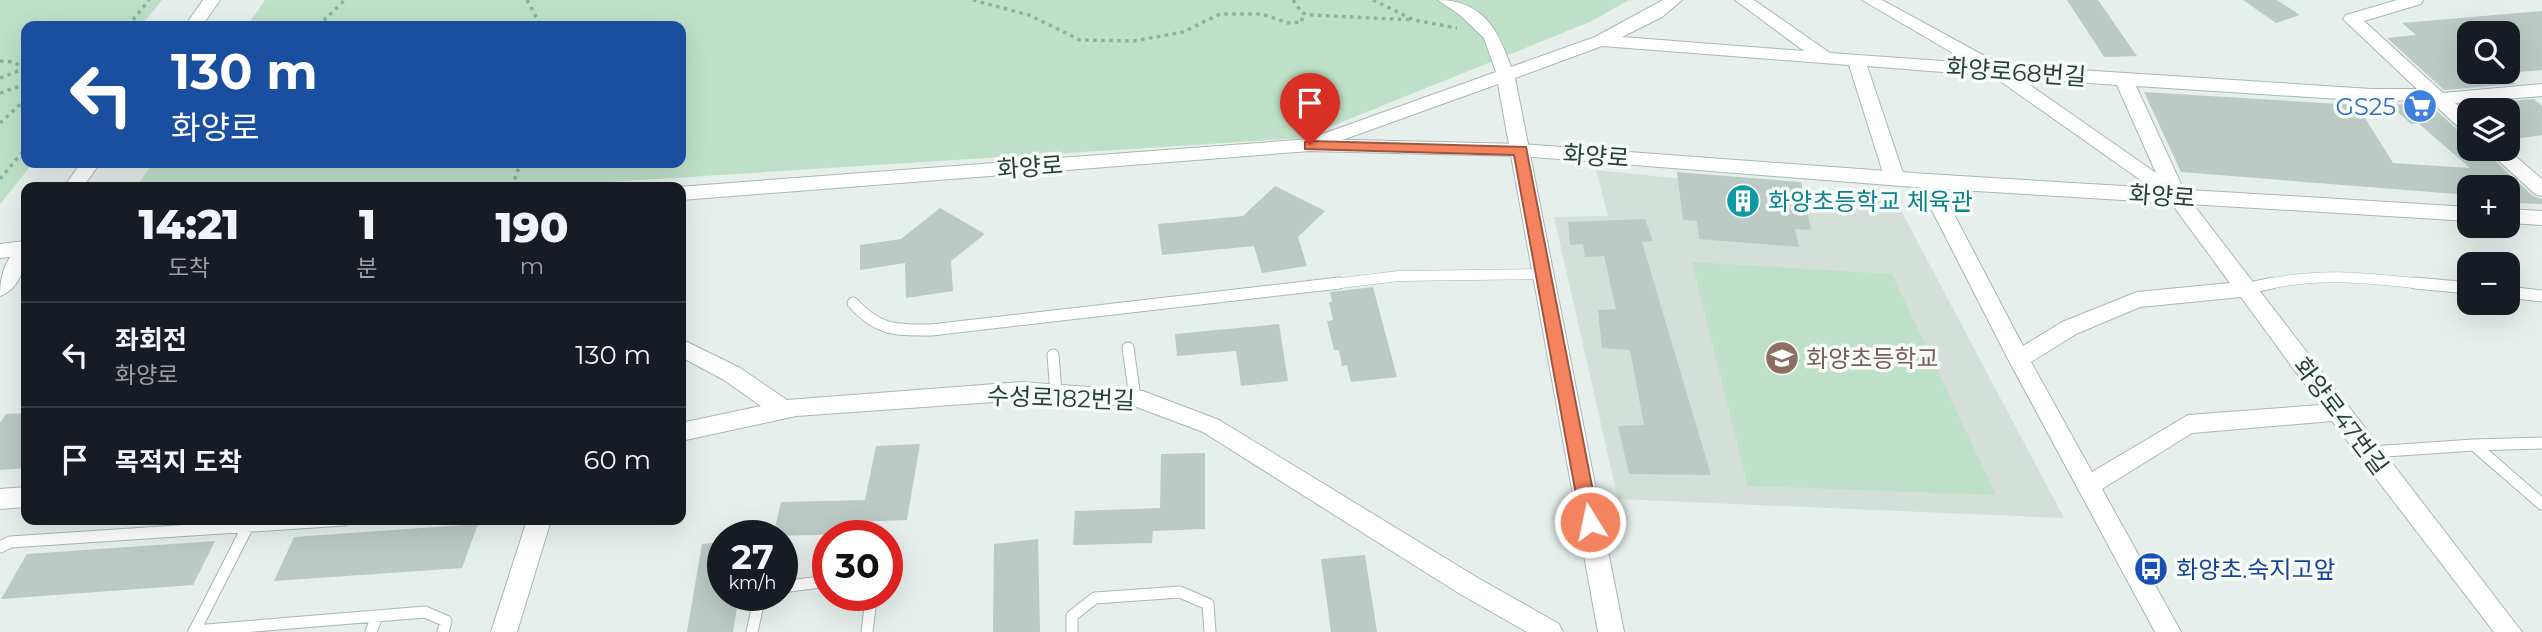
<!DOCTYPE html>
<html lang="ko">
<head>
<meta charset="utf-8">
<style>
  :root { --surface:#171b24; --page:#242831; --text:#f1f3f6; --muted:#9ea1a6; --line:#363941 }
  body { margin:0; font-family:Montserrat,"Noto Sans KR",sans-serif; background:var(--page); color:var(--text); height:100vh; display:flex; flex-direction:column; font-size:26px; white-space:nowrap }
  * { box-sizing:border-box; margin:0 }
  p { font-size:23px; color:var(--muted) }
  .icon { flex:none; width:38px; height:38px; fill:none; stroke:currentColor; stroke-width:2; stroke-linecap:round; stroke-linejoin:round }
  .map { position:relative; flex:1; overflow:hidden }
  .panel { position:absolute; left:21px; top:182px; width:665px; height:343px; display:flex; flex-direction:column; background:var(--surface); border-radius:14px; box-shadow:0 7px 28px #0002 }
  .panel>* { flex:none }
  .hud { position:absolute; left:21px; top:21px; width:665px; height:147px; border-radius:14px; box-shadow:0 7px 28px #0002; background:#1a4fa0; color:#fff; overflow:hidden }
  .tools { position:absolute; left:2457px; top:21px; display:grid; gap:14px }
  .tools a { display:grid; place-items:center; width:63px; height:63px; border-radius:14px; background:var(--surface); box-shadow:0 7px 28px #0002; font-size:35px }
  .speed { position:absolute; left:707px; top:520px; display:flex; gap:14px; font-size:35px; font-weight:700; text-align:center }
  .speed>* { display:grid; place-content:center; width:91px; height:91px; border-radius:50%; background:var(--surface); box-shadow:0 7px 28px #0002; line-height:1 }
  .speed small { font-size:18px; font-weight:400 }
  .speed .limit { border:10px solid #d22; background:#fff; color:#111 }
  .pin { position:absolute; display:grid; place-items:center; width:60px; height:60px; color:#fff; margin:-72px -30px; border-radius:50% 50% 50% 0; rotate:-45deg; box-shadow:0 0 7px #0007 }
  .pin .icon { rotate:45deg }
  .me { position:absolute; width:77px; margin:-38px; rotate:350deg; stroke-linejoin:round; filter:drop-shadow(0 0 5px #0008) }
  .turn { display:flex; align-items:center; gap:24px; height:147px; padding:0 35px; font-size:32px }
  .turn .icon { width:91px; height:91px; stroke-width:2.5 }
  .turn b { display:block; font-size:49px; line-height:60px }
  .eta { display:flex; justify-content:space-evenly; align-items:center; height:119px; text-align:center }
  .eta b { font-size:42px; font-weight:800; line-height:49px }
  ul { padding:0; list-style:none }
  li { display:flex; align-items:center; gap:21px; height:105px; padding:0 35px; border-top:2px solid var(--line) }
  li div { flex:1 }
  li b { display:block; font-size:26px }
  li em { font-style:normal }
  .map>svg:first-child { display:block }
</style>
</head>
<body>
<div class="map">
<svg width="2542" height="632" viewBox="0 0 2542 632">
  <rect width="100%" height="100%" fill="#e6efeb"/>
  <path fill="#d4dfda" d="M1596 170 1896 201 2064 518 1618 499 1554 217 1608 216Z"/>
  <path fill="#bfe0c8" d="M0 0H162L141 26H26V163H33L0 204Z
    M265 0H1629L1592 21 1302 138 530 187H136L153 163H681V26H247Z
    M1692 262 1892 274 1996 495 1748 486Z"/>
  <path fill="#bbcac4" d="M2067 0H2098L2137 56 2104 57Z
    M2243 0H2277L2300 15 2276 23Z
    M2542 11V70L2508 73V33H2469V72H2502L2516 84 2444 90 2387 38 2416 35 2402 23Z
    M2144 92 2357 105 2393 163 2470 168 2418 123 2411 124 2390 105 2428 103 2460 132 2469 134V149H2482L2533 196 2542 199V204L2515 203 2508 197V187H2469V195L2181 172Z
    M2534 99 2542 106V135L2508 140V110H2469V113L2461 105Z
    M1677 172 1801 182 1811 230 1795 229 1799 247 1699 239 1697 221 1683 220Z
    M1275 186 1325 211 1298 237 1307 266 1262 273 1254 246 1162 255 1158 224 1243 216Z
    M940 208 985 234 951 261 953 291 906 298 905 263 860 270V245L901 239Z
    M1645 219 1653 241 1642 242 1711 475 1629 474 1618 426 1644 425 1630 350 1602 348 1598 310 1616 309 1604 256 1585 257 1583 244 1570 245 1568 222Z
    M1373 287 1397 377 1351 382 1347 365 1342 366 1339 350H1334L1327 321 1333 320 1329 302H1332L1330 292Z
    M1279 324 1288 381 1241 386 1236 351 1177 356 1175 334Z
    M26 413V468L0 470V423L6 414Z
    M920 444 907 520 855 522 853 534 773 536 781 502 865 500 876 446Z
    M1205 453V529L1153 531 1152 543 1073 545 1075 511 1160 508 1161 454Z
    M478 524 462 568 274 581 294 537Z
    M1038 539 1040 632H993L994 544Z
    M215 541 193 585 1 599 27 554Z
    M723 542V595H739L733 632H687L702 544Z
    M1365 555 1377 632H1331L1321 559Z"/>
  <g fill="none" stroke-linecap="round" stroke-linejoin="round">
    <g stroke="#a8b8b2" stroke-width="11">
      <path id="service-far1" d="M1324 285 1399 276 1544 274
        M2264 285C2325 271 2373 279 2434 285"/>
    </g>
    <g stroke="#a8b8b2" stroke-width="13">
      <path id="service" d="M2415 283 2469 288
        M2245 289 2272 283
        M2508 292 2542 296
        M853 303C878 331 896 330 931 330L1339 283
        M1128 348 1135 397
        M1053 355 1056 393
        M2474 445 2542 443
        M2371 452 2474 445 2542 504
        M0 547 10 542 344 520
        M782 587 828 581
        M194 631 425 612 446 621 443 632
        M194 632 250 522
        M371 632 377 616
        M752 632 759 600 768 595
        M867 632 871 599 868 595
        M1072 632V616L1095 598 1180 592 1208 604 1210 632"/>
    </g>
    <g stroke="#a8b8b2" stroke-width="2">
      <path id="minor" d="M1438 0C1482 0 1498 29 1511 67L1595 37 1663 0H1682L1662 17 1622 37 1804 51 1735 0H1754L1830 53 1970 63 1862 0H1882L2001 65 2371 89H2417L2343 19 2346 15 2397 0H2423L2421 4 2364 21 2443 93 2542 84V96L2455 103 2469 116V132L2462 130 2429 100 2371 101 2136 86 2186 195 2522 632H2494L2332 421 2192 433 2102 489 2181 632H2155L2008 359 1917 181 1920 176H1934L2023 346 2062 322 2137 292 2230 283 2169 200 1993 76 1867 66 1905 179 1902 184H1888L1885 179 1849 65 1602 46 1515 78 1624 632H1598L1498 84 1317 149H1303L1301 145 1303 141 1496 72 1484 38 1460 15ZM2020 78 2117 85 2156 173ZM2241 297 2320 405 2188 415 2092 472 2031 362 2076 334 2140 307Z
        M2486 149H2507L2542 179V196L2535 194Z
        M26 241V255L0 258V244Z
        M681 339 740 368 787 400 1021 382 1143 391 1219 420 1478 578 1559 624 1563 632H1527L1460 594 1203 432 1134 406 1021 400 796 416 681 441V423L761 406 724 380 681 357Z
        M26 487V507L0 509V489Z
        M527 520H551L517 632H491Z"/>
    </g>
    <g stroke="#a8b8b2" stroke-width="2">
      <path id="tertiary" d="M1310 139 1521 144 1927 174 2469 207V221L1927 188 1521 156 1310 151 681 200V187H678Z
        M2508 209 2542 211V225L2508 223Z"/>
    </g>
    <g stroke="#a4bbb3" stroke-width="2">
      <path id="secondary" d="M203 0H220L202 26H185Z
        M81 163H100L83 187H64Z
        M26 246C27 264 20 289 0 296 0 277 5 252 26 246Z"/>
    </g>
    <path stroke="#86b3a5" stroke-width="3.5" stroke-dasharray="3.5 4.5" stroke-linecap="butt" d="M527 0 541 26
      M973 0 1029 15 1080 40 1134 41 1183 32 1220 14H1262L1288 23 1302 22V13
      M1293 0 1302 13 1312 15 1414 20
      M1373 0 1414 20 1457 28
      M128 26 149 0
      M318 26 345 0
      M0 61 13 62 26 69
      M0 93 26 84
      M0 123 26 99
      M0 179 26 148
      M512 187 519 167 526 163"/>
    <use href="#service-far1" stroke="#fff" stroke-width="10"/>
    <use href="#service" stroke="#fff" stroke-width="11"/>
    <use href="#minor" fill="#fff" fill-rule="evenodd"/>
    <use href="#tertiary" fill="#fff" fill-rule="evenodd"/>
    <use href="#secondary" fill="#fff" fill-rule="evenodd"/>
    <path stroke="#86b3a5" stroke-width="3.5" stroke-dasharray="3.5 4.5" stroke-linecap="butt" d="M0 78 26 68"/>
  </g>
  <path fill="#f4845f" stroke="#9f563e" stroke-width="2" d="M1310 141 1526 147 1599 522 1596 527 1590 529 1584 527 1581 522 1514 155 1305 149V142Z"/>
  <defs>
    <g id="supermarket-disc" transform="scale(1.75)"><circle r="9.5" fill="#3f7fe0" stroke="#f7fbf9"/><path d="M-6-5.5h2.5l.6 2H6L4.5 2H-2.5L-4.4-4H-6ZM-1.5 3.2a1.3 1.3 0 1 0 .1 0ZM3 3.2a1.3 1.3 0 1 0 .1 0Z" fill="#fff"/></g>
    <g id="building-disc" transform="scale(1.75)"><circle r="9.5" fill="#0f9aa8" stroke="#f7fbf9"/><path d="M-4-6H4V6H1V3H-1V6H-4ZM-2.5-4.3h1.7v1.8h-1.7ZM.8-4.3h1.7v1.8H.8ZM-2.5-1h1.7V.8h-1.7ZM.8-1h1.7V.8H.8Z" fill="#fff"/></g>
    <g id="school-disc" transform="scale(1.75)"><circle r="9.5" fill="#8d6e63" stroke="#f7fbf9"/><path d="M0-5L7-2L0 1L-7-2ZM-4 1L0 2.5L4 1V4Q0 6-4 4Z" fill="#fff"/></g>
    <g id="bus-disc" transform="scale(1.75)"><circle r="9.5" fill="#1a4fb4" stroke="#f7fbf9"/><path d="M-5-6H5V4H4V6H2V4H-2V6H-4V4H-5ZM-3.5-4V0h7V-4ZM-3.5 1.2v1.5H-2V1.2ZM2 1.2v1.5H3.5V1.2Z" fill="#fff"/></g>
  </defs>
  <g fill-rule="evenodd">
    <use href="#supermarket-disc" x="2420" y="106"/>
    <use href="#building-disc" x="1743" y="201"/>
    <use href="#school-disc" x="1782" y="358"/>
    <use href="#bus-disc" x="2151" y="569"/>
  </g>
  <g text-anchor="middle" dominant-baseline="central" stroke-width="7" stroke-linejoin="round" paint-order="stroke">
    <g font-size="24" fill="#24423a" stroke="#f7fbf9">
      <text transform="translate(2016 72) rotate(4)">화양로68번길</text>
      <text transform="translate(1596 156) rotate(4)">화양로</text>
      <text transform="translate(1030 167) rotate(-4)">화양로</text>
      <text transform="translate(2162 196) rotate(4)">화양로</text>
      <text transform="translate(1061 398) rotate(2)">수성로182번길</text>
      <text transform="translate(2341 416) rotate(53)">화양로47번길</text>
    </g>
    <g font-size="24" fill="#366cbe" stroke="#f7fbf9" text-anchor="end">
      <text x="2396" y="106">GS25</text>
    </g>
    <g font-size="24" fill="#0d838f" stroke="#f7fbf9" text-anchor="start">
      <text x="1768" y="201">화양초등학교 체육관</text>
    </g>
    <g font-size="24" fill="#785e54" stroke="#f7fbf9" text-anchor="start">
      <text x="1806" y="358">화양초등학교</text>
    </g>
    <g font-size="24" fill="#164399" stroke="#f7fbf9" text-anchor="start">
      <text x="2176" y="569">화양초.숙지고앞</text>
    </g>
  </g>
</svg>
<div class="tools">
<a><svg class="icon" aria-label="search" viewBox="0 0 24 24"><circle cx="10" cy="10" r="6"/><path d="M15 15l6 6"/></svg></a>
<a><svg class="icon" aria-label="layers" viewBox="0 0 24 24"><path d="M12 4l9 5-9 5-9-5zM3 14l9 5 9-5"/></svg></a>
<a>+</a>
<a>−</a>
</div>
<div class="speed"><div>27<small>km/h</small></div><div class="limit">30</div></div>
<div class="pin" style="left:1310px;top:145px;background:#d93025"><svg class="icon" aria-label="arrive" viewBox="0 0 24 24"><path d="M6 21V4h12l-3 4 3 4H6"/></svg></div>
<svg class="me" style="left:1590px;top:522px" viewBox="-20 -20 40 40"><circle r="17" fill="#f4845f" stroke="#fff" stroke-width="3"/><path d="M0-11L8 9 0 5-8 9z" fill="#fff"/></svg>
<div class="hud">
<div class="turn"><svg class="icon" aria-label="left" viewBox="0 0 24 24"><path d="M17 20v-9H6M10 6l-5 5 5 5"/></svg><div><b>130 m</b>화양로</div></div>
</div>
<section class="panel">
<div class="eta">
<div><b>14:21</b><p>도착</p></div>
<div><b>1</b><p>분</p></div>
<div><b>190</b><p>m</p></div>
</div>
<ul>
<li><svg class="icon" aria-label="left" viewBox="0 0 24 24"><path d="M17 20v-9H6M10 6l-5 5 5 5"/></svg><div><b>좌회전</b><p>화양로</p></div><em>130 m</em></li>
<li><svg class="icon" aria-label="arrive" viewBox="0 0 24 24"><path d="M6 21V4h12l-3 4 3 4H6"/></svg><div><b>목적지 도착</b></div><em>60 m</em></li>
</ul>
</section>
</div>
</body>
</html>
